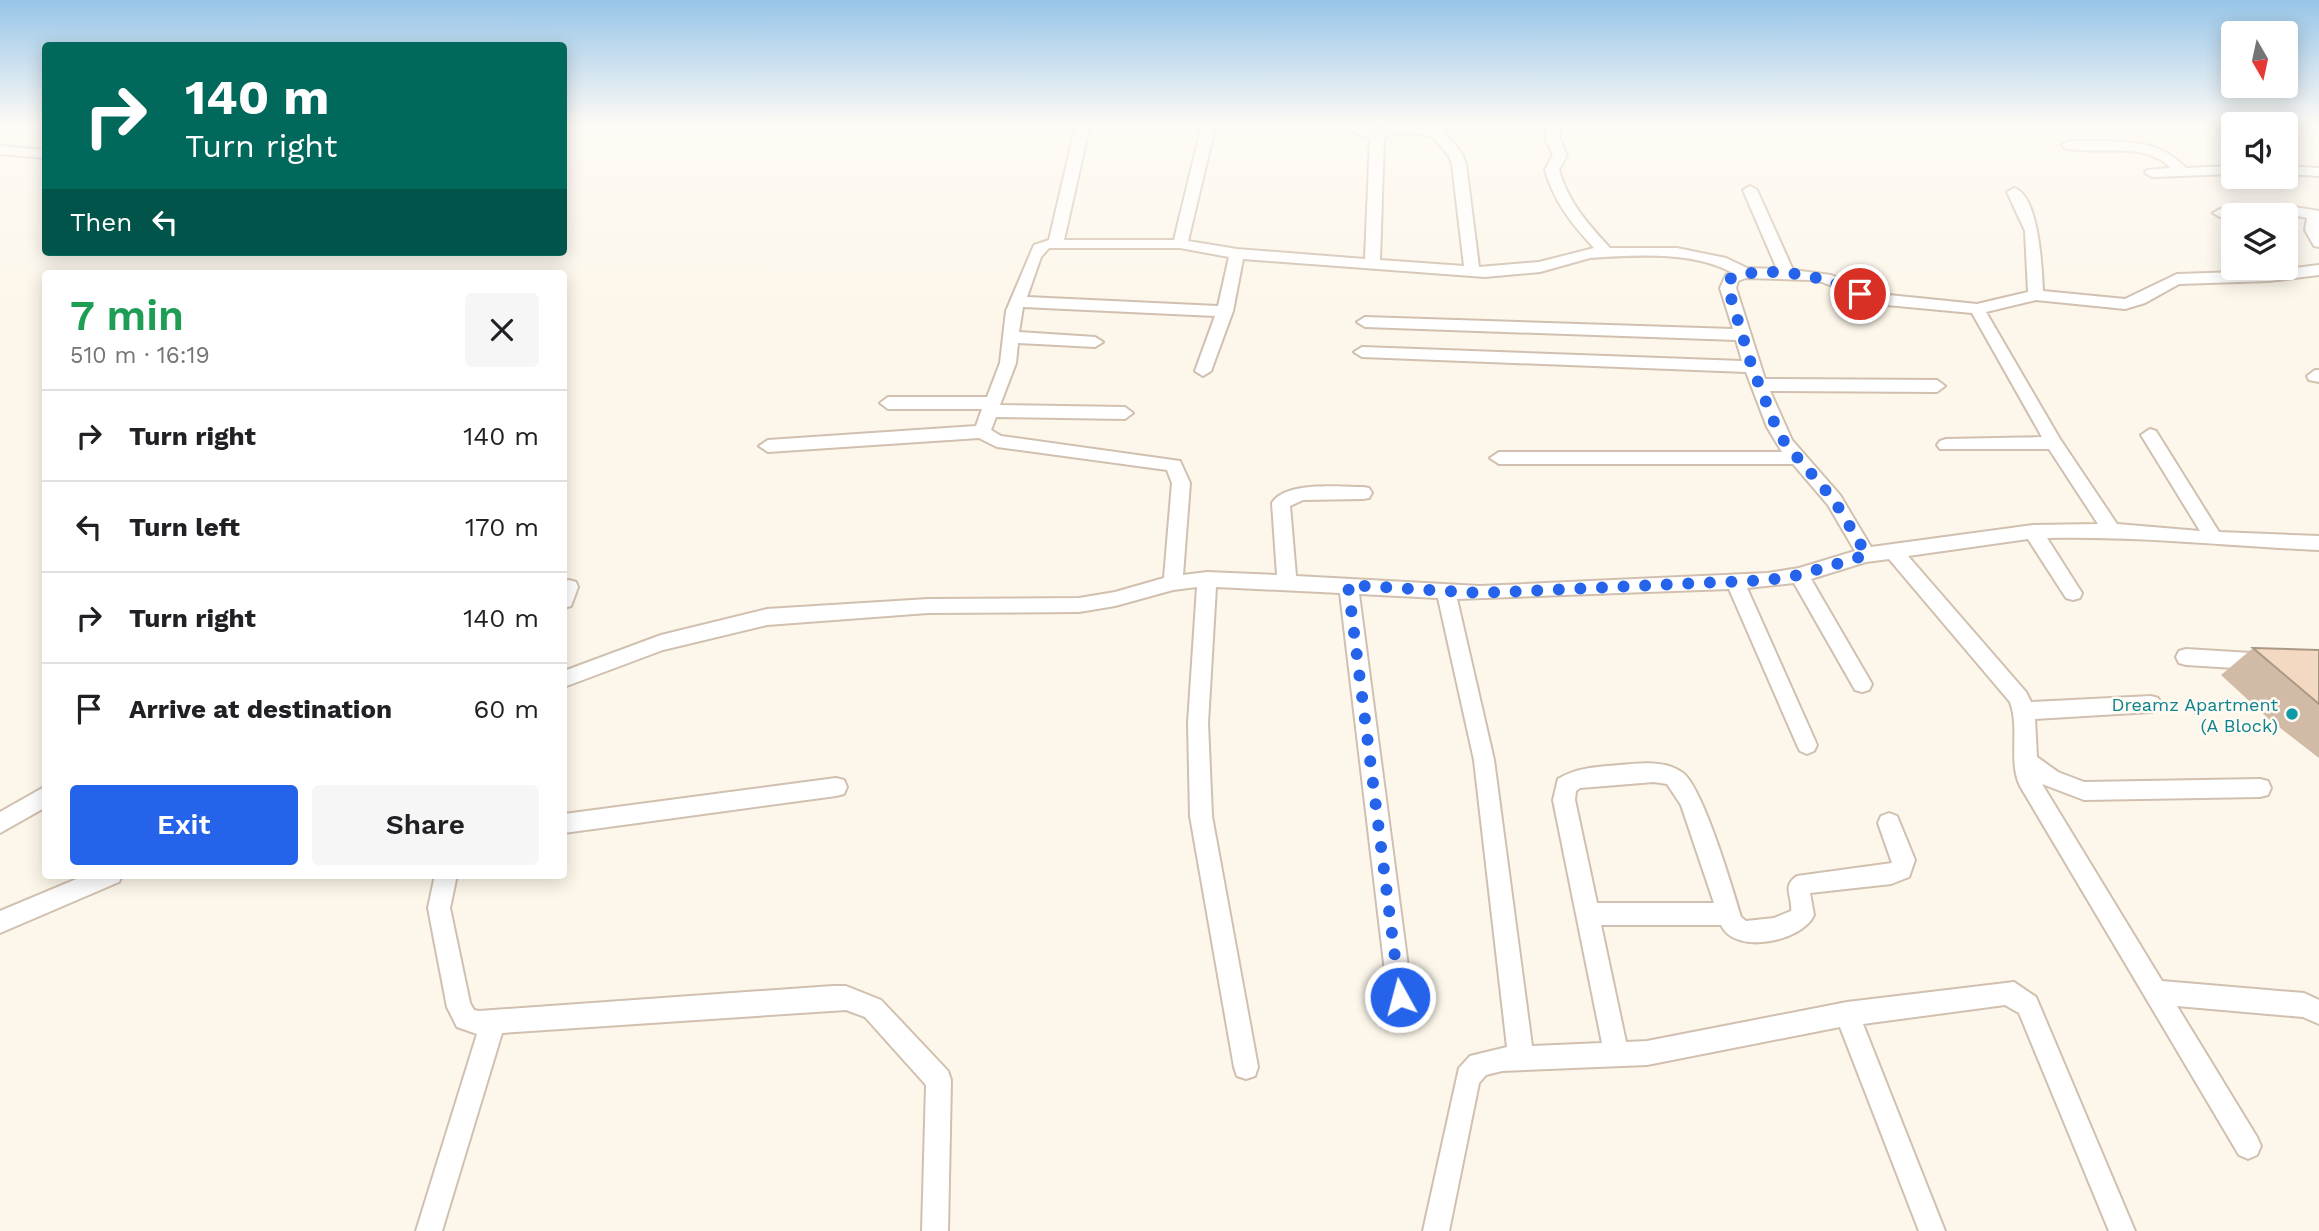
<!DOCTYPE html>
<html lang="en">
<head>
<meta charset="utf-8">
<style>
  :root { --surface:#fff; --page:#f6f6f6; --text:#202124; --muted:#757577; --line:#e0e0e0; --accent:#2563eb }
  body { margin:0; font-family:"Work Sans",sans-serif; background:var(--page); color:var(--text); height:100vh; display:flex; flex-direction:column; font-size:26px; white-space:nowrap }
  * { box-sizing:border-box; margin:0 }
  p { font-size:23px; color:var(--muted) }
  .icon { flex:none; width:38px; height:38px; fill:none; stroke:currentColor; stroke-width:2; stroke-linecap:round; stroke-linejoin:round }
  .map { position:relative; flex:1; overflow:hidden }
  .side { position:absolute; left:42px; top:270px; width:525px; height:609px; display:flex; flex-direction:column; background:var(--surface); border-radius:7px; box-shadow:0 4px 18px #0003 }
  .side>* { flex:none }
  .top-card { position:absolute; left:42px; top:42px; width:525px; height:214px; border-radius:7px; box-shadow:0 4px 18px #0003; background:#00695c; color:#fff; overflow:hidden }
  .needle { width:46px; rotate:171deg }
  .fabs { position:absolute; left:2221px; top:21px; display:grid; gap:14px }
  .fabs a { display:grid; place-items:center; width:77px; height:77px; border-radius:7px; background:var(--surface); box-shadow:0 4px 18px #0003; font-size:35px }
  .pin { position:absolute; display:grid; place-items:center; width:60px; height:60px; color:#fff; margin:-30px; border:4px solid #fff; border-radius:50%; box-shadow:0 2px 7px #0007 }
  .me { position:absolute; width:77px; margin:-38px; rotate:353deg; stroke-linejoin:round; filter:drop-shadow(0 0 5px #0008) }
  .turn { display:flex; align-items:center; gap:24px; height:147px; padding:0 28px; font-size:32px }
  .turn .icon { width:91px; height:91px; stroke-width:2.5 }
  .turn b { display:block; font-size:49px; line-height:60px }
  .then { display:flex; align-items:center; height:66px; padding:0 28px; background:#0003; gap:14px; font-size:26px }
  .round { display:grid; place-items:center; flex:none; width:74px; height:74px; border-radius:7px; background:var(--page) }
  .head { display:flex; align-items:center; justify-content:space-between; height:119px; padding:0 28px }
  h1 { font-size:42px; font-weight:600; line-height:52px; color:#1e9e55 }
  .cta { display:flex; gap:14px; margin-top:auto; padding:14px 28px }
  .cta a { flex:1; height:80px; border-radius:7px; background:var(--accent); color:#fff; font-size:28px; font-weight:600; line-height:80px; text-align:center }
  .cta a+a { background:var(--page); color:var(--text) }
  ul { padding:0; list-style:none }
  li { display:flex; align-items:center; gap:21px; height:91px; padding:0 28px; border-top:2px solid var(--line) }
  li div { flex:1 }
  li b { display:block; font-size:26px }
  li em { font-style:normal }
  .map>svg:first-child { display:block }
</style>
</head>
<body>
<div class="map">
<svg width="2319" height="1231" viewBox="0 0 2319 1231">
  <rect width="100%" height="100%" fill="#fdf7eb"/>
  <g fill="none" stroke-linecap="round" stroke-linejoin="round">
    <g stroke="#d1c0af" stroke-width="4">
      <path id="minor" d="M1076 124H1090L1064 240H1174L1202 124H1216L1188 241 1237 249 1365 259 1370 138 1358 135 1346 124H1361L1375 131 1397 124 1430 127V124H1444L1443 131 1461 152 1466 164 1479 267 1539 262 1594 248C1572 224 1554 202 1545 170L1553 155 1546 140V124H1560V140L1567 155 1559 170C1568 202 1588 224 1610 248H1677L1726 258 1747 268 1777 269 1743 190 1750 186 1757 190 1793 270 1831 275 1879 294 1977 304 2028 292 2025 231 2007 192 2014 188C2039 195 2042 269 2043 291L2125 299 2177 274 2269 271 2319 265V275L2269 281 2179 284 2145 303 2125 309 2036 300 1986 312 2060 439 2117 524 2200 531 2141 435 2150 429 2156 431 2219 532 2319 536V550C2228 546 2138 536 2047 538L2082 593 2080 598 2073 600 2066 598 2028 539 1908 556 2026 692 2031 702 2151 696 2158 698 2161 704 2158 710 2151 712 2035 719 2037 757 2058 772 2084 782 2260 779 2268 781 2271 788 2268 795 2260 797 2084 800 2042 784 2162 981 2304 993 2319 1000V1024L2303 1017 2177 1006 2257 1137 2261 1146 2257 1155 2248 1159 2239 1155 2020 786C2008 761 2020 729 2010 702L1889 559 1866 562 1811 579 1872 684 1869 690 1862 692 1855 690 1794 583 1747 588 1817 745 1814 751 1807 754 1800 751 1797 745 1729 589 1457 599 1494 760 1532 1046 1602 1043 1553 800 1558 779C1577 767 1599 767 1620 765 1640 763 1666 760 1683 773 1703 788 1733 890 1741 917L1746 921 1774 918 1791 911C1793 896 1781 887 1797 876L1892 863 1878 823 1881 816 1889 813 1897 816 1915 860 1909 877 1891 884 1810 893 1814 915C1803 941 1735 956 1721 925H1601L1626 1042 1647 1041 1847 1002 2014 982 2036 997 2135 1231H2109L2019 1013 2005 1005 1863 1024 1945 1231H1919L1840 1027 1647 1065 1502 1071 1486 1075 1479 1083 1449 1231H1423L1459 1068 1470 1056 1507 1047 1474 760 1438 598 1359 594 1412 997 1408 1005 1400 1009 1392 1005 1388 997 1340 593 1216 587 1208 723 1212 816 1258 1067 1255 1076 1246 1079 1237 1076 1234 1067 1190 816 1188 723 1197 587 1173 590 1115 606 1079 612 928 613 767 625 663 650 564 687V671L661 635 767 609 928 599 1079 598 1115 592 1164 578 1172 483 1167 470 997 447 979 438 768 452 759 446 768 440 976 426 982 409H888L880 403 888 397H987L1000 363 1006 311 1034 245 1049 240ZM1397 132 1432 136 1449 156 1452 164 1464 266 1380 260 1384 137ZM1049 248H1180L1229 257 1218 306 1027 297 1041 257ZM1590 258C1635 255 1691 251 1731 272L1726 275 1720 288 1733 329 1365 317 1357 322 1365 327 1736 340 1742 361 1362 347 1354 352 1362 357 1746 372 1767 427 1782 452H1499L1490 458 1499 464H1793L1828 505 1855 551 1799 568 1768 573 1480 586 1296 576 1290 506 1303 500 1363 499 1369 498 1372 493 1369 488 1363 487C1340 487 1285 481 1272 503L1277 575 1207 572 1183 575 1190 483 1180 461 1001 436 991 430 996 417 1125 419 1133 413 1125 407 1000 405 1016 363 1018 343 1095 347 1103 342 1095 337 1019 332 1023 307 1215 316 1195 371 1203 376 1211 371 1233 311 1243 259 1485 277 1540 272ZM1746 278 1809 280 1822 282 1876 304 1972 313 2042 437 1946 439 1940 441 1937 445 1940 449H2049L2098 524 2033 525 1871 547 1840 495 1792 440 1770 391 1937 392 1945 386 1937 380 1765 379 1736 288 1738 281ZM1654 782 1667 784 1681 805 1714 903H1597L1575 800 1576 791 1580 788Z
        M2069 141C2114 143 2153 134 2186 168L2233 166V174L2152 177 2145 173 2147 170 2171 168C2143 140 2100 156 2064 148L2062 145Z
        M0 146 46 150V158L0 154Z
        M2286 166 2319 168V176L2286 174Z
        M2288 206 2319 211V247L2314 246 2305 230 2307 218 2288 214 2220 217 2213 213 2220 209Z
        M2315 370H2319V382L2309 380 2307 376Z
        M569 580 576 582 578 587 571 606 564 608V581Z
        M2186 649 2319 657V673L2186 665 2179 663 2176 657 2179 651Z
        M836 778 844 780 847 787 844 794 836 796 564 833V814Z
        M46 786V807L0 833V812Z
        M86 875H122L119 882 0 933V911Z
        M435 875H457L450 908 470 1003 474 1010 479 1011 833 986H846L881 1000 948 1071 951 1080 948 1231H922L926 1085 865 1017 846 1010 502 1033 442 1231H416L477 1034 457 1027 447 1007 428 908Z"/>
    </g>
    <use href="#minor" fill="#fff" fill-rule="evenodd"/>
  </g>
  <path fill="#d1bba6" d="M2253 648 2319 704V758L2271 721 2221 675Z"/>
  <path fill="#f3d9c1" stroke="#aa9887" stroke-width="2" d="M2253 648 2319 650V704L2306 693Z"/>
  <linearGradient id="sky" x2="0" y2="1"><stop stop-color="#97c5e8"/><stop offset="0.42" stop-color="#fefbf6"/><stop offset="1" stop-color="#fefbf6" stop-opacity="0"/></linearGradient>
  <rect width="2319" height="297" fill="url(#sky)"/>
  <g fill="none" stroke-linecap="round" stroke-linejoin="round">
    <path stroke="#2563eb" stroke-width="12" stroke-dasharray="0 21.6" d="M1400 997 1348 585 1480 593 1768 580 1799 575 1867 555 1834 500 1785 443 1776 427 1752 367 1728 288 1731 278C1770 264 1824 276 1860 294"/>
  </g>
  <circle fill="#0f9aa8" stroke="#fffbf2" stroke-width="2.5" cx="2292" cy="714" r="7"/>
  <g text-anchor="middle" dominant-baseline="central" stroke-width="5" stroke-linejoin="round" paint-order="stroke">
    <g font-size="18" fill="#0d838f" stroke="#fffbf2" text-anchor="end">
      <text x="2278" y="704">Dreamz Apartment<tspan x="2278" dy="21">(A Block)</tspan></text>
    </g>
  </g>
</svg>
<div class="fabs">
<a><svg class="needle" viewBox="-14 -14 28 28"><path d="M0-13l5 13h-10z" fill="#e53935"/><path d="M0 13l5-13h-10z" fill="#757577"/></svg></a>
<a><svg class="icon" aria-label="sound" viewBox="0 0 24 24"><path d="M4 9h4l5-4v14l-5-4H4zM17 9q2 3 0 6"/></svg></a>
<a><svg class="icon" aria-label="layers" viewBox="0 0 24 24"><path d="M12 4l9 5-9 5-9-5zM3 14l9 5 9-5"/></svg></a>
</div>
<div class="pin" style="left:1860px;top:294px;background:#d93025"><svg class="icon" aria-label="arrive" viewBox="0 0 24 24"><path d="M6 21V4h12l-3 4 3 4H6"/></svg></div>
<svg class="me" style="left:1400px;top:997px" viewBox="-20 -20 40 40"><circle r="17" fill="#2563eb" stroke="#fff" stroke-width="3"/><path d="M0-11L8 9 0 5-8 9z" fill="#fff"/></svg>
<div class="top-card">
<div class="turn"><svg class="icon" aria-label="right" viewBox="0 0 24 24"><path d="M7 20v-9h11M14 6l5 5-5 5"/></svg><div><b>140 m</b>Turn right</div></div>
<div class="then">Then<svg class="icon" aria-label="left" viewBox="0 0 24 24"><path d="M17 20v-9H6M10 6l-5 5 5 5"/></svg></div>
</div>
<section class="side">
<div class="head"><div><h1>7 min</h1><p>510 m · 16:19</p></div><a class="round"><svg class="icon" aria-label="close" viewBox="0 0 24 24"><path d="M6 6l12 12M18 6L6 18"/></svg></a></div>
<ul>
<li><svg class="icon" aria-label="right" viewBox="0 0 24 24"><path d="M7 20v-9h11M14 6l5 5-5 5"/></svg><div><b>Turn right</b></div><em>140 m</em></li>
<li><svg class="icon" aria-label="left" viewBox="0 0 24 24"><path d="M17 20v-9H6M10 6l-5 5 5 5"/></svg><div><b>Turn left</b></div><em>170 m</em></li>
<li><svg class="icon" aria-label="right" viewBox="0 0 24 24"><path d="M7 20v-9h11M14 6l5 5-5 5"/></svg><div><b>Turn right</b></div><em>140 m</em></li>
<li><svg class="icon" aria-label="arrive" viewBox="0 0 24 24"><path d="M6 21V4h12l-3 4 3 4H6"/></svg><div><b>Arrive at destination</b></div><em>60 m</em></li>
</ul>
<div class="cta"><a>Exit</a><a>Share</a></div>
</section>
</div>
</body>
</html>
